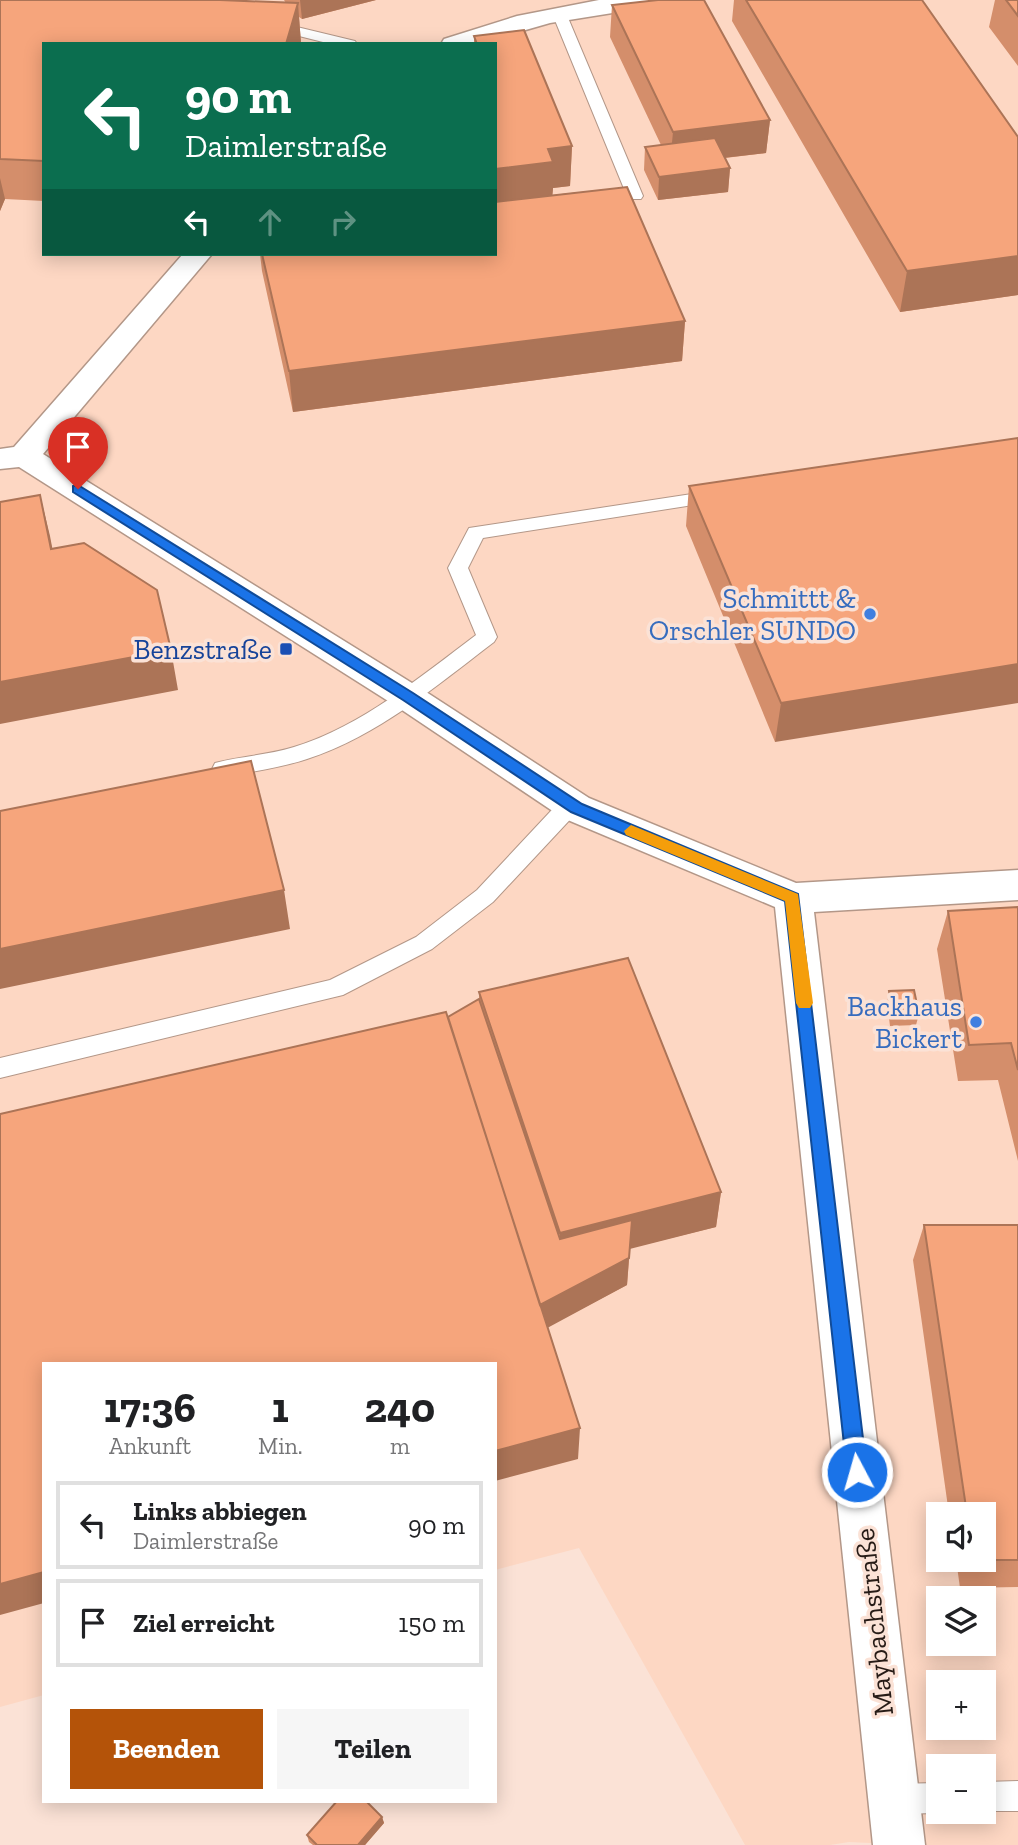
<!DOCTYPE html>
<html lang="de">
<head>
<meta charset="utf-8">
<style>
  :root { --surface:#fff; --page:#f6f6f6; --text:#202124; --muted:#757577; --line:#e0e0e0; --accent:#b45309 }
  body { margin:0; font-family:"Zilla Slab",serif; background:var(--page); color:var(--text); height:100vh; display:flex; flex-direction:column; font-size:26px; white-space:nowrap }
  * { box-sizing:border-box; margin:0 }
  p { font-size:23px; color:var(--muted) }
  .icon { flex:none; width:38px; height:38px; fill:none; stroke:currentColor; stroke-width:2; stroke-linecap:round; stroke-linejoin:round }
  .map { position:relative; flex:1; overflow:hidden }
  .panel { position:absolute; left:42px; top:1362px; width:455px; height:441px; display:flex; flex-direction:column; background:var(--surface); border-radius:0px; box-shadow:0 4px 18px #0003 }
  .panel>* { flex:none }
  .hud { position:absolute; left:42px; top:42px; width:455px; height:214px; border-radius:0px; box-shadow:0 4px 18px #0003; background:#0b6e4f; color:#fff; overflow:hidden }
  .tools { position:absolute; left:926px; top:1502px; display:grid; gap:14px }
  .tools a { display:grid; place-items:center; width:70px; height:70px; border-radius:0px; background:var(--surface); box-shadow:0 4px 18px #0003; font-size:35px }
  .pin { position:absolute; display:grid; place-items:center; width:60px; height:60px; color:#fff; margin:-72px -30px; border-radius:50% 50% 50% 0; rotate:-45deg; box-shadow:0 0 7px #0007 }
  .pin .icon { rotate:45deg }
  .me { position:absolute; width:77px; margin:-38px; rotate:354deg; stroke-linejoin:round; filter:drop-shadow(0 0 5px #0008) }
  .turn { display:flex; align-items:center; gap:24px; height:147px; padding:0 28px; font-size:32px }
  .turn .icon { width:91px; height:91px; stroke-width:2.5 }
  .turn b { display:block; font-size:49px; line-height:60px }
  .lanes { display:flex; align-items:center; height:66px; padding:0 28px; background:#0003; justify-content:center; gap:35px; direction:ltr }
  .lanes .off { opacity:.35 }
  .eta { display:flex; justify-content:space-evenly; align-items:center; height:119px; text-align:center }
  .eta b { font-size:42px; font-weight:700; line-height:49px }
  .cta { display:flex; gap:14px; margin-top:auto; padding:14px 28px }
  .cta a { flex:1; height:80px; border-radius:0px; background:var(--accent); color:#fff; font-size:28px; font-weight:700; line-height:80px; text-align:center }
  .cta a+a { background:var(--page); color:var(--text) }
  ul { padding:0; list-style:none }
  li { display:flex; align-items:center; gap:21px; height:88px; margin:0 14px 10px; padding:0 14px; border:4px solid var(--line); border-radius:0px }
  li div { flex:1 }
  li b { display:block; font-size:26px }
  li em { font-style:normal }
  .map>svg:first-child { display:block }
</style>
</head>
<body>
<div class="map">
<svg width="1018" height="1845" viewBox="0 0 1018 1845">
  <rect width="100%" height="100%" fill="#fbe2d6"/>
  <path fill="#fdd7c3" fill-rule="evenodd" d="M0 0H1018V1845H913L849 1842 830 1845H745L579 1548 495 1570V1363H44V1695L0 1707ZM44 44H495V254H44ZM938 1514H984V1559H938ZM938 1598H984V1643H938ZM938 1682H984V1727H938ZM938 1766H984V1811H938Z"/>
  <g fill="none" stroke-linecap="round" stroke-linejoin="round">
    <g stroke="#b39788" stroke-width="2">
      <path id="lane" d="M559 9 566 13 643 196 641 199H629L627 196 552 13Z
        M272 21 355 41 357 44H331L267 28 265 25 267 22Z
        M718 490 725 492 727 496 725 500 483 538 468 568 497 637 494 642C436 686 378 736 307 759 280 768 251 772 223 777L215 775 212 769 215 763C241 756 269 755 294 747 362 726 420 677 476 635L448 568 469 528Z
        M571 796 579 798 582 804 579 810 493 902 432 949 343 995 0 1078V1058L330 980 416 937 477 890 563 798Z
        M1018 1781V1811H982L984 1782Z
        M938 1783V1811H943L938 1813 894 1814 883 1810 879 1799 883 1788 894 1784Z"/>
    </g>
    <g stroke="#b39788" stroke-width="3">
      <path id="street" d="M599 0H662L659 5 650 7 550 23 477 44H441L444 39 517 16Z
        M183 254H212L43 454 420 688 589 798 796 883 1018 870V900L814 912 925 1845H873L775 907 563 818 396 706 19 467 0 469V449L14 447Z"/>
    </g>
    <use href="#lane" fill="#fff" fill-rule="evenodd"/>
    <use href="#street" fill="#fff" fill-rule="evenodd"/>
  </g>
  <path fill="#d48e6b" d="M0 0 286 3 284 0H376L302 19 299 17 301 42 44 44V201L5 199 0 211Z
    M734 0H922L1018 137V295L900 312 732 21Z
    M995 0H1018V66L989 27Z
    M612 5 770 120 766 153 725 158 730 168 728 192 658 200 644 170 645 147 661 145 610 37Z
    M524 30 572 146 570 186 553 188 552 195 627 187 685 321 682 361 293 412 262 271 260 254H495V44H474V36Z
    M1018 438 775 742 686 526 689 486Z
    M1018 907V1161L998 1080 958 1081 937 949 948 911Z
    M889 991 919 1014 916 1025 890 1026 887 1002Z
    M479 992 721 1192 716 1227 630 1248 627 1285 547 1327 578 1459 448 1017 479 999Z
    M924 1225H1018V1587L960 1588 956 1559H984V1514H949L913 1260Z
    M382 1817 384 1823 365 1845H313L309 1842 307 1835Z"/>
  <path fill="#ac7457" d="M300 0H376L302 19Z
    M298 3 301 44H286Z
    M770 120 766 153 670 164 673 132Z
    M572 146 570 186 553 188 552 202 495 209V169L548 149Z
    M730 168 728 192 658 200 659 177Z
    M0 178 5 199 0 211Z
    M1018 256V295L900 312 907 271Z
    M685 321 682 361 293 412 289 371Z
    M40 495 50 536 60 589 51 549Z
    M171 650 178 690 0 724V682Z
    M1018 664V703L775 742 781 703Z
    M284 890 290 929 0 989V949Z
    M721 1192 716 1227 559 1267 560 1233Z
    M629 1258 627 1285 538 1333 539 1306Z
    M580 1428 578 1459 495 1481V1451Z
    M44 1572V1603L0 1615V1584Z
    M382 1817 384 1823 365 1845H358Z"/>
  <path fill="#f6a57c" stroke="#ac7457" stroke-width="2" d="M0 0H220L298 3 286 44H44V161L0 159Z
    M658 0H704L770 120 673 132 612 5Z
    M746 0H922L1018 137V256L907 271Z
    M1006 0H1018V16Z
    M524 30 572 146 548 149 553 162 495 169V44H477L474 36Z
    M715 138 730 168 659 177 645 147Z
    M627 187 685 321 289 371 262 254H495V202Z
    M1018 438V664L781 703 689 486Z
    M40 495 51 549 84 543 157 590 171 650 0 682V502Z
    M251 761 284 890 0 949V811Z
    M1018 907V1070L1011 1043 969 1045 948 911Z
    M628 958 721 1192 560 1233 479 992Z
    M914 990 919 1014 893 1015 889 991Z
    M479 999 560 1239 632 1220 629 1258 540 1305 448 1017Z
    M446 1012 580 1428 495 1451V1363H44V1572L0 1584V1114Z
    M924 1225H1018V1560H974L984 1559V1514H967Z
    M337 1801H366L382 1817 358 1845H317L307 1835Z"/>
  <path fill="#1a73e8" stroke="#114b97" stroke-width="2" d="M78 485 413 693 582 804 798 894 867 1472 864 1478 857 1481 850 1478 847 1472 785 901 571 812 403 700 73 492V486Z"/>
  <path fill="#f59e0b" d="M631 825 798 894 813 1003 810 1008H799L796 1003 785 901 626 835 624 831Z"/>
  <g fill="#3f7fe0" stroke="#fbe2d6" stroke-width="2.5">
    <circle cx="870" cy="614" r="7"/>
    <circle cx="976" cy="1022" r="7"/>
  </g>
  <rect fill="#1a4fb4" stroke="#fbe2d6" stroke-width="2.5" x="279" y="642" width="14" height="14" rx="3.5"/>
  <g text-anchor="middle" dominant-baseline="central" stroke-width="7" stroke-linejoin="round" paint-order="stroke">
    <g font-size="28" fill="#366cbe" stroke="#fbe2d6" text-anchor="end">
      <text x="856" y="598">Schmittt &amp;<tspan x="856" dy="32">Orschler SUNDO</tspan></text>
      <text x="962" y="1006">Backhaus<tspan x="962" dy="32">Bickert</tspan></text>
    </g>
    <g font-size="28" fill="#164399" stroke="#fbe2d6" text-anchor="end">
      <text x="272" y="649">Benzstraße</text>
    </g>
    <g font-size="28" fill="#261b16" stroke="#fbe2d6">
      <text transform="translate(874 1622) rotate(-96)">Maybachstraße</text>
    </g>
  </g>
</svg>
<div class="tools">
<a><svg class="icon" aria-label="sound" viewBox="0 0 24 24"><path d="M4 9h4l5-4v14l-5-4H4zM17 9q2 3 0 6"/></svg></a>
<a><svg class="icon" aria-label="layers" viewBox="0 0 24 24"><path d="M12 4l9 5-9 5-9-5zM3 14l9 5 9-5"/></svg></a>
<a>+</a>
<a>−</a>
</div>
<div class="pin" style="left:78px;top:489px;background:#d93025"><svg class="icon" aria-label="arrive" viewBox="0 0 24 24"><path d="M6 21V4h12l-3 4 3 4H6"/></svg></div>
<svg class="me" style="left:857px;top:1472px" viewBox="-20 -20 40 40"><circle r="17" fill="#1a73e8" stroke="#fff" stroke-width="3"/><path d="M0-11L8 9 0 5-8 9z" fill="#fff"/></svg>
<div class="hud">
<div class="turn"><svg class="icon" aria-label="left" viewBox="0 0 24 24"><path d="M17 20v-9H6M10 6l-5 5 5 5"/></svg><div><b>90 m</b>Daimlerstraße</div></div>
<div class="lanes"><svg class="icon" aria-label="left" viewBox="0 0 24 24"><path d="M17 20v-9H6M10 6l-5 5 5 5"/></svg><svg class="icon off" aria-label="ahead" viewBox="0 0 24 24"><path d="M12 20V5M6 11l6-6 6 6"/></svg><svg class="icon off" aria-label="right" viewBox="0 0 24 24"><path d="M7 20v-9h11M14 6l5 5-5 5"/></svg></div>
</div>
<section class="panel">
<div class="eta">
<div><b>17:36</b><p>Ankunft</p></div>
<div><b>1</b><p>Min.</p></div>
<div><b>240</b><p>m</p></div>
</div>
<ul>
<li><svg class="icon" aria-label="left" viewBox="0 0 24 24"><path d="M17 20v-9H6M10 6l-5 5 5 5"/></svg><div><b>Links abbiegen</b><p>Daimlerstraße</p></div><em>90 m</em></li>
<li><svg class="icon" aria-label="arrive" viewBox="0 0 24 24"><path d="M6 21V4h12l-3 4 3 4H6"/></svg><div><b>Ziel erreicht</b></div><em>150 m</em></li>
</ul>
<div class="cta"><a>Beenden</a><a>Teilen</a></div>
</section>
</div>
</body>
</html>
